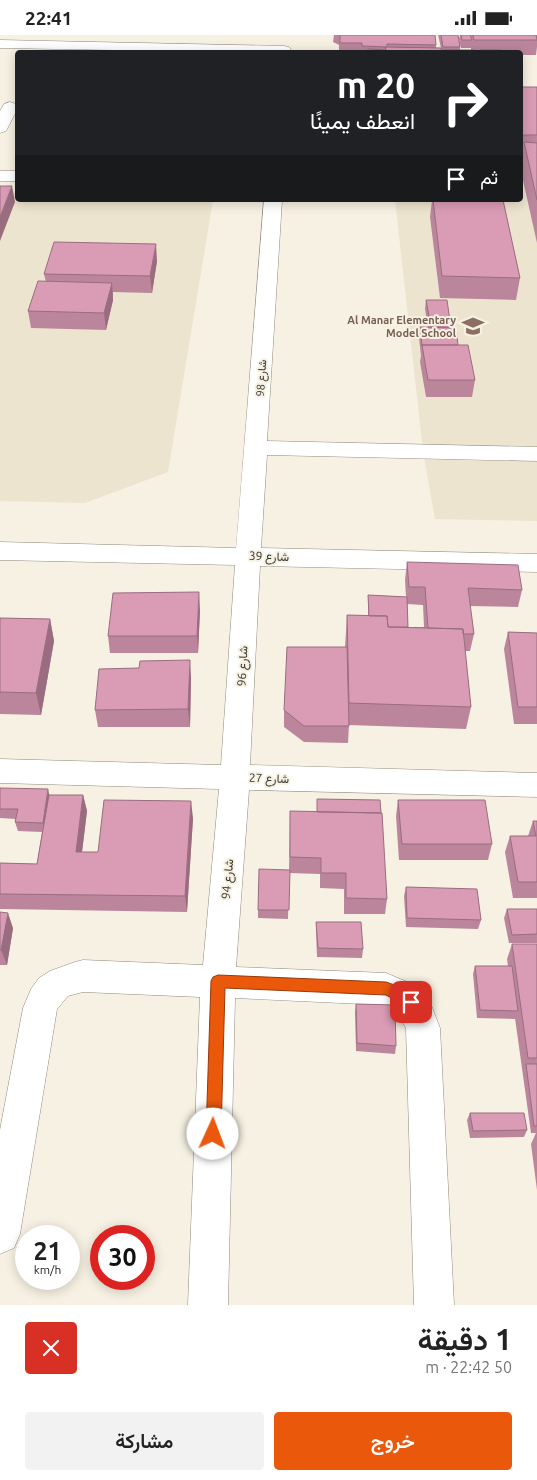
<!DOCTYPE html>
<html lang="ar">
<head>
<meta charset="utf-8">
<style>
  :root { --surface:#fff; --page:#f2f2f2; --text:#222; --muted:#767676; --accent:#ea580c }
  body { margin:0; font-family:Ubuntu,Vazirmatn,sans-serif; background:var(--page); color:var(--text); direction:rtl; height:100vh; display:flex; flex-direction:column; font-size:19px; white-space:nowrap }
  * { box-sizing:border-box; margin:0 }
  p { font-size:16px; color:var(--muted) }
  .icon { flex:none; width:28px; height:28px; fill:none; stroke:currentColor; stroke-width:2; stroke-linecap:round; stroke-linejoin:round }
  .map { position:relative; height:1270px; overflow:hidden; direction:ltr }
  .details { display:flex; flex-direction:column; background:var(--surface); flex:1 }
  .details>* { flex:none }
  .top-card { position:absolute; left:15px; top:15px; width:508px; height:152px; border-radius:5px; box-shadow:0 2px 12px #0003; direction:rtl; background:#202124; color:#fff; overflow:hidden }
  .speed { position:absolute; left:15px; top:1190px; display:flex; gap:10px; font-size:25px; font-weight:700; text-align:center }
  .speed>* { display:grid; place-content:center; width:65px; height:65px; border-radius:50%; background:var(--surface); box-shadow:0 2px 12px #0003; line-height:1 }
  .speed small { font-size:12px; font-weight:400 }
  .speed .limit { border:8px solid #d22; background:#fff; color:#111 }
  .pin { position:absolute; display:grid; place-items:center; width:42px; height:42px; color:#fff; margin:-21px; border-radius:10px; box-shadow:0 2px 8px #0006 }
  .me { position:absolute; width:55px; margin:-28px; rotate:2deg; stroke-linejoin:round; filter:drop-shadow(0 0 4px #0008) }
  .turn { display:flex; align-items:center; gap:18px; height:105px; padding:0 25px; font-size:22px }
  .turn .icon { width:65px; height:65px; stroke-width:2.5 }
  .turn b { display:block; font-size:35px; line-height:42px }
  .then { display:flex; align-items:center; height:48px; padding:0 25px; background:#0003; gap:10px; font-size:19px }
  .round { display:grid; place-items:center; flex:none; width:52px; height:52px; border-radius:5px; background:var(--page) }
  .overview { display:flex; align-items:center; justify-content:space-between; height:85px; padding:0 25px }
  h1 { font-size:30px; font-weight:600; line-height:38px }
  .cta { display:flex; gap:10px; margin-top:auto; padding:10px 25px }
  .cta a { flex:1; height:58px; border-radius:5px; background:var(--accent); color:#fff; font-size:20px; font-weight:600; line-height:58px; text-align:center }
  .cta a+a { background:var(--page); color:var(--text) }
  .status { display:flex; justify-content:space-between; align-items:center; height:35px; padding:0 25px; background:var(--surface); direction:ltr }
  .status svg { height:14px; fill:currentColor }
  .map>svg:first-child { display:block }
</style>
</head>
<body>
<div class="status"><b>22:41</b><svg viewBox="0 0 49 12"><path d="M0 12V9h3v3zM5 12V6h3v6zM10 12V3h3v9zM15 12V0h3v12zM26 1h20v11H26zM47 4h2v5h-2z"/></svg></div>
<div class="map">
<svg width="537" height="1270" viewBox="0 0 537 1270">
  <rect width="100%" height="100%" fill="#f6f1e2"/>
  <path fill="#ede4cf" d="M520 67H537V486L435 484 423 416 395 165H520Z
    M0 157 17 158 18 165H213L168 437 85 468 0 466Z"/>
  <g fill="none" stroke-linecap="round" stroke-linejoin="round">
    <g stroke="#8f8a7c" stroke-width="1">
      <path id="minor" d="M0 5 284 11 289 12 291 15 290 18 0 13Z
        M10 67 16 69 18 73 6 96 0 98V76L4 69Z
        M0 136H18V146H0Z
        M264 165H282L267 406 537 412V426L267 420 261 513 537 519V537L260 531 250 730 537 738V762L249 755 236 932 386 938 412 949 423 957 430 967 440 993 454 1270H414L406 993 398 980 384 970 235 963 228 1270H188L200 962 83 957 68 961 57 974 20 1199 14 1213 0 1219V1095L23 973 31 954 39 943 50 936 75 927 83 925 203 930 219 754 0 748V724L221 730 235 530 0 525V507L236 513Z"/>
    </g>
    <use href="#minor" fill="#fff" fill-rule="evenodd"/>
  </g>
  <path fill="#bb869c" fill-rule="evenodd" d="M334 0H435L436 13H441L438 0H458L460 12V15H471V13H461L459 4 460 0H537V12L536 20H520V18H339V10L333 7Z
    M520 52H537V208L520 132 521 120H520Z
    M432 165H503L520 243 516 265 440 263 430 182Z
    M157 226 152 258 113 257V265L106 295 31 293 28 276 46 247 44 239Z
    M426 265 450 286 449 293 475 345 472 362H426L420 327 421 321 419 302 420 292 428 293 425 274Z
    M407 527 522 555 518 572 470 571 474 599 470 616H465L471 672 466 694 349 690 348 708 304 707 284 692V675L345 612 347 580 368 581V560L406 562 405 545ZM407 569 423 570 424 592H408Z
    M200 575 198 618H110L108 601Z
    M0 583 50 584 54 606 41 680 0 679Z
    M508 597 537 598V689H514L504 614Z
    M191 642 190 692H98L95 675Z
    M0 753 49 760H83L87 776 82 817H98L193 783 187 877 0 874V828L37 829 42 797 18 796 15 787 16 784 0 783Z
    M317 764 387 864 385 879H344V854L320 853V839L289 838 288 884 258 883V875L289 835 290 776 317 777Z
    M398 765 492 809 488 825H399L396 781Z
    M533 786H537V863H513L505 817 510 801H528Z
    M406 852 481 885 478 894 406 892 404 861Z
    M507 874H537V908H509L504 883Z
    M0 877 13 893 7 930H0Z
    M316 887 363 914 362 923 317 922 316 896Z
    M512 909H537V1155L531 1109 536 1098H531L515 983V984L477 983 473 939 475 931H508L507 924Z
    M356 969 396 1011 395 1019 356 1016 355 977Z
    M470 1078 527 1095 524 1102 470 1103 467 1085Z"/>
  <path fill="#996d7f" d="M12 151 15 167 0 206V182Z
    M156 209 157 226 152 258 150 241Z
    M112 248 113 265 106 295 104 278Z
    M199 557 200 575 198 618 197 601Z
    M50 584 54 606 41 680 36 658Z
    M190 625 191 642 190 692 188 674Z
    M48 754 50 763 45 797 43 788Z
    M83 760 87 776 80 833 76 817Z
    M191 766 193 783 187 877 185 861Z
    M8 878 13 893 7 930 1 915Z"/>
  <path fill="#da9cb5" stroke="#996d7f" d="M340 0H435L436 10 387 9V12L362 11V8H340Z
    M441 0H458L460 12H443Z
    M461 0H470L472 5H462Z
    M473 0H536L537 5H474Z
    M385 12 441 13 442 18H368V14L386 15Z
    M442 15H475L476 18H442Z
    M480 15H501V18H481Z
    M520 52H537V100H520Z
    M524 107 537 108V165Z
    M0 151H12L0 182Z
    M433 165H503L520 243 442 241Z
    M54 207 156 209 150 241 44 239Z
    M38 246 112 248 104 278 28 276Z
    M426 265H447L450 286H430Z
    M420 292 456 293 458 310H422L423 311H422Z
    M422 310H468L475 345H428Z
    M407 527 518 530 522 555 468 553 474 599H463V594L428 593 425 552H409Z
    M199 557 197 601H108L113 558Z
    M368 560 407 562 408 592H388L387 581H369Z
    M347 580 387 581 388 592 463 594 471 672 349 668Z
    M0 583 50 584 36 658 0 657Z
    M508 597 537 598V672H518Z
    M287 612H347L349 691H304L284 675Z
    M190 625 188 674 95 675 99 634 139 633 140 626Z
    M0 753 48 754 43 788 15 787 18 774H0Z
    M49 760H83L76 817H98L104 765 191 766 185 861 0 859V828L37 829Z
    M317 764 380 765 381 778 317 777Z
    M398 765H485L492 809H402Z
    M290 776 382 778 387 864 346 863V838H321V823L290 822Z
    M533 786H537V847H518L510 801H536Z
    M259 834 290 835 289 875H258Z
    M406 852 477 854 481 885 407 883Z
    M507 874H537V899L512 900Z
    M0 877 8 878 1 915H0Z
    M316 887H361L363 914 318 913Z
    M512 909H537V1023H528Z
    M475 931H512L518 976 480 975Z
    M356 969 395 970 396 1011 357 1008Z
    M526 1029H537V1091H534Z
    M470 1078H524L527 1095 473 1096Z"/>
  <path fill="#ea580c" stroke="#983908" d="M218 940 386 947C397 951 413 955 418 967L416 972 411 974 386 960 225 953 221 1099 219 1104 213 1106 208 1104 206 1099 211 946 213 942Z"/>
  <defs>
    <g id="school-bare" transform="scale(1.725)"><path d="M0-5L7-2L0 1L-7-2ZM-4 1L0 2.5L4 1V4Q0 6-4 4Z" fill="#8d6e63" stroke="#f6f1e2" stroke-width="2.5" paint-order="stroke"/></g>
  </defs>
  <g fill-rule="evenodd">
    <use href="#school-bare" x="473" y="291"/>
  </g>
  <g text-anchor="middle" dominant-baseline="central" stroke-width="4" stroke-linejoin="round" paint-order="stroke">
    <g font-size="11" font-weight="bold" fill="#785e54" stroke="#f6f1e2" text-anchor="end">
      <text x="456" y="285">Al Manar Elementary<tspan x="456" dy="13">Model School</tspan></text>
    </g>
    <g font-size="11" fill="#35332d" stroke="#f6f1e2">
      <text transform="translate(261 343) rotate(-86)">شارع 98</text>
    </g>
    <g font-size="12" fill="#35332d" stroke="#f6f1e2">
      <text transform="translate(269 521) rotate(2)">شارع 39</text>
      <text transform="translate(242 631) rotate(-87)">شارع 96</text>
      <text transform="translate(269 743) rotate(2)">شارع 27</text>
      <text transform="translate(227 844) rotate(-85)">شارع 94</text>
    </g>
  </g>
</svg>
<div class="speed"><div>21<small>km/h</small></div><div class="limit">30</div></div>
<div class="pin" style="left:411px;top:967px;background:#d93025"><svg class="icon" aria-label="arrive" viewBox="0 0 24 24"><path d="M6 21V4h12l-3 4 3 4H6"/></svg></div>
<svg class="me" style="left:213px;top:1099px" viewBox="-20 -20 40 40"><circle r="19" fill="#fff"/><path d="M0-13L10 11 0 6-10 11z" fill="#ea580c"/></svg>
<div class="top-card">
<div class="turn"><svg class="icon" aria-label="right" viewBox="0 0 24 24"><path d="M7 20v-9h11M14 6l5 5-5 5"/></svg><div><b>20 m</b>انعطف يمينًا</div></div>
<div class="then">ثم<svg class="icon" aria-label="arrive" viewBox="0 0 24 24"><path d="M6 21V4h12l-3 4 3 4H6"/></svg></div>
</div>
</div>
<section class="details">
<div class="overview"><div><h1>1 دقيقة</h1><p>50 m · 22:42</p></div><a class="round" style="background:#d93025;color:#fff"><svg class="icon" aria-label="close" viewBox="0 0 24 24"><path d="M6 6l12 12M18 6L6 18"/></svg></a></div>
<div class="cta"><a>خروج</a><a>مشاركة</a></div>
</section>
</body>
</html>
